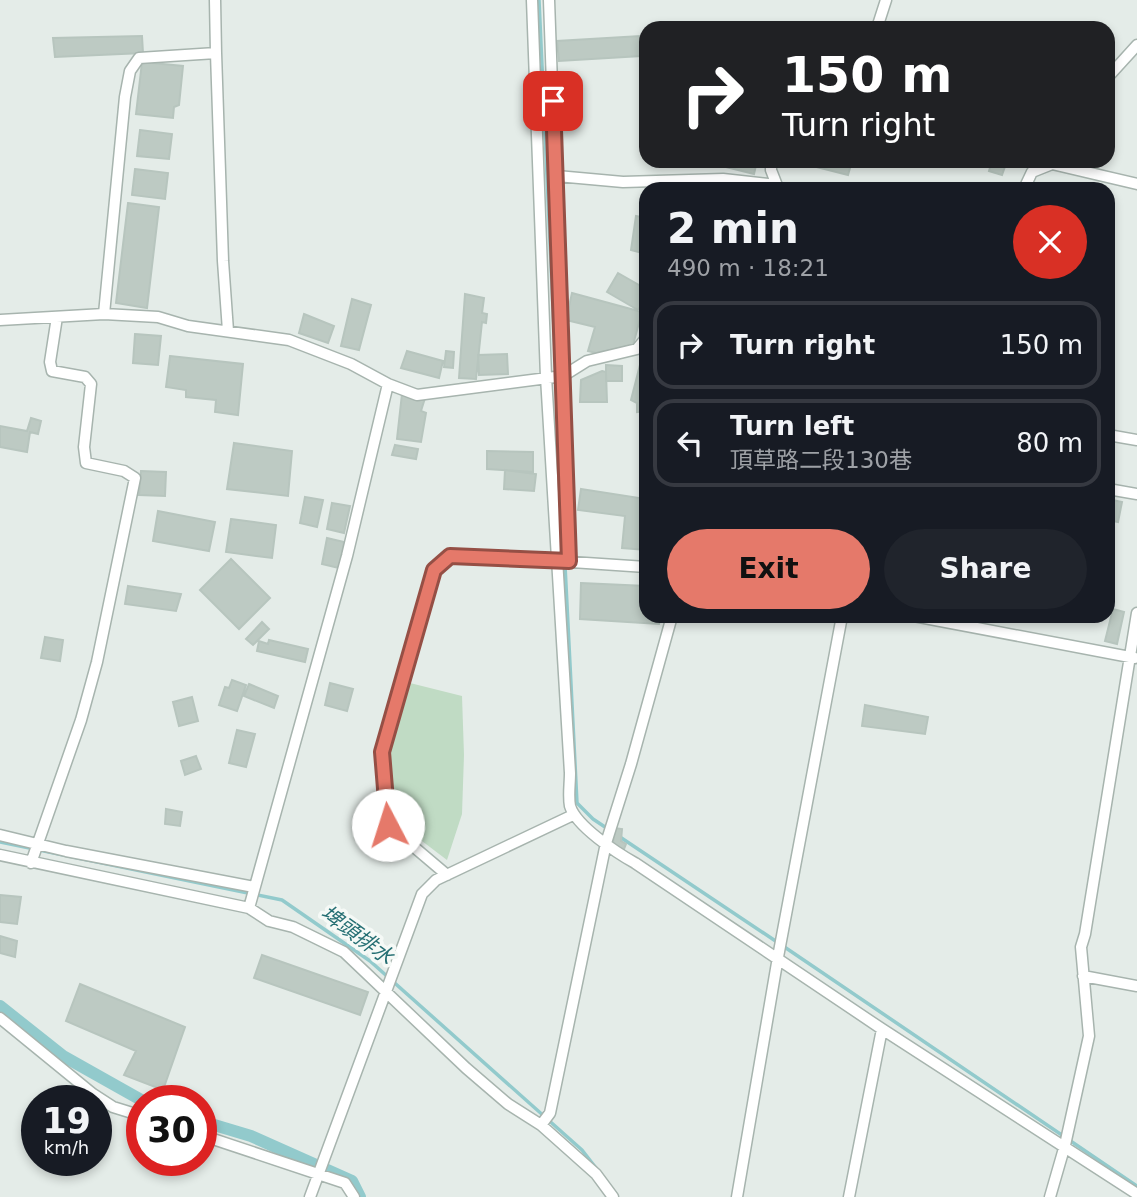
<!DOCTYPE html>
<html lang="en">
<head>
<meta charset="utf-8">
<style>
  :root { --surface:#171b24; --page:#20242c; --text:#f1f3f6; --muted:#9ea1a6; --line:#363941; --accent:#e5796a }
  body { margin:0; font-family:"DejaVu Sans","Noto Sans TC",sans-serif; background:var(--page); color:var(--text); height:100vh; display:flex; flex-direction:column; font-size:26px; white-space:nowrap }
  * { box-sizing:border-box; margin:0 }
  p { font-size:23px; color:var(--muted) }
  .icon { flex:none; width:38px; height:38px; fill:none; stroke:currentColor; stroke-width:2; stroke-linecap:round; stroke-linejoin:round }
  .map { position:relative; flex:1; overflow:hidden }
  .details { position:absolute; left:639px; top:182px; width:476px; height:441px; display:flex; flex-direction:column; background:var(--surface); border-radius:21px; box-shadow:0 4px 10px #0003 }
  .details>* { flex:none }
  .hud { position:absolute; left:639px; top:21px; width:476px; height:147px; border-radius:21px; box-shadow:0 4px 10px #0003; background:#202124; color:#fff; overflow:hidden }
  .speed { position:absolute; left:21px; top:1085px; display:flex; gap:14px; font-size:35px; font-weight:700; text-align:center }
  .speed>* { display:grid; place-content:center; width:91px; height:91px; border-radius:50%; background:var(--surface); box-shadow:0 4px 10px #0003; line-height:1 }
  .speed small { font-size:18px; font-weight:400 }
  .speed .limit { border:10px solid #d22; background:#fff; color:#111 }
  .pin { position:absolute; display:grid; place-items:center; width:60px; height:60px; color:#fff; margin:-30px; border-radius:14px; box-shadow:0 4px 10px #0006 }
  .me { position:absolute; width:77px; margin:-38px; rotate:355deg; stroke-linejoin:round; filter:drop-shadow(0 0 5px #0008) }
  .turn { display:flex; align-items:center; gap:24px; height:147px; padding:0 28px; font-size:32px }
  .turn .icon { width:91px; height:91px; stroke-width:2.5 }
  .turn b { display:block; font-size:49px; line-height:60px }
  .round { display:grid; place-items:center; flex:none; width:74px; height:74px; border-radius:37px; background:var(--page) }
  .head { display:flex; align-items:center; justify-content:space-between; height:119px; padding:0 28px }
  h1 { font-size:42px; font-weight:700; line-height:52px }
  .primary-button { display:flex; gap:14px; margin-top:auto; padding:14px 28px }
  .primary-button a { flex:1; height:80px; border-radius:42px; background:var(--accent); color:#111; font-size:28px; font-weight:700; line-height:80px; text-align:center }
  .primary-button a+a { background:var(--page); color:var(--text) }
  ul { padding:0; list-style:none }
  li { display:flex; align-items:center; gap:21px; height:88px; margin:0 14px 10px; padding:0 14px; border:4px solid var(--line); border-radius:21px }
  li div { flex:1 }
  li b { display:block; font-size:26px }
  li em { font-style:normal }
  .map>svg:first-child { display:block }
</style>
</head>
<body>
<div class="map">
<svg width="1137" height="1197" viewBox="0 0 1137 1197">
  <rect width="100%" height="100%" fill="#e4ece8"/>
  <path fill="#c0dbc4" d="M406 682 462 696 464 755 462 814 447 860 389 816 386 767Z"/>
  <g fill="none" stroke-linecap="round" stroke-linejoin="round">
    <path stroke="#92cacc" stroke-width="3.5" d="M539 0 561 484
      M565 565 577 803 593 819 608 829
      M617 835 777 942
      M0 842 282 900 370 961 582 1150 596 1168
      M783 946 1137 1186"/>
    <path stroke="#92cacc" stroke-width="12" d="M0 1006 63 1056 143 1101
      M201 1121 251 1136 352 1181 360 1197"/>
  </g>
  <path fill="#bdcac3" stroke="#b7c5be" stroke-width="2" d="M142 36 143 53 55 57 53 38Z
    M640 36 641 56 559 61 557 41Z
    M142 62 183 66 179 105 174 107 173 118 136 114Z
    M140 130 172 134 169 159 137 156Z
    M715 161H757L754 174 714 164Z
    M793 161H852L848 175Z
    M992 161H1007L1002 175 989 171Z
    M135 169 168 173 165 199 132 195Z
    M128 203 159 207 147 308 116 303Z
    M636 216 646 218V254L631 250Z
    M618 273 646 289V297L638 310 607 292Z
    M572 293 642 312 633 345 596 353 588 351 595 327 566 320Z
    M465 294 484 298 482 313 487 314 486 323 482 322 476 379 459 378Z
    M352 299 371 305 359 350 341 346Z
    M304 314 334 326 328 343 299 333Z
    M135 334 161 336 158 365 133 363Z
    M407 351 443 361 439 378 401 368Z
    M446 351 454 352 453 368 444 367Z
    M507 354 508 374 479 375 478 355Z
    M170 356 243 364 238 415 215 412 216 400 186 397V390L166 387Z
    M646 364V414L645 411 637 412V403L631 400 640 365Z
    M606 365 622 366V381H606Z
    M602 371 606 372 607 402H580L581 380Z
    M402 394 425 398 421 411 426 413 421 442 397 439Z
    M31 418 41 421 38 434 30 432 27 452 0 447V426L27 431Z
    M234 443 292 451 288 496 227 489Z
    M395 445 418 449 416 459 392 455Z
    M487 451 533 452V472L487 469Z
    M505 470 536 474 534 491 504 489Z
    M141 471 166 472 165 496 139 495Z
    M581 489 646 499V550L622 548 625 516 578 510Z
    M305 497 323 500 317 527 300 523Z
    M1108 499 1122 502 1118 522 1108 520Z
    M332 503 350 506 344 533 327 529Z
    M158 511 215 522 209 551 153 541Z
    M231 519 276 525 272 558 226 552Z
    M327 538 344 542 339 568 322 564Z
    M231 559 270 598 239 629 200 590Z
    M581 583 646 586V616H661L659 624 580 619Z
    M128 586 181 594 176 611 125 604Z
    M1113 609 1124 612 1117 644 1105 641Z
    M262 622 269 629 253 645 246 639Z
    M45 637 63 640 60 661 41 658Z
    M269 640 308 649 305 662 257 651 259 641 268 644Z
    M232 680 246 685 237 711 219 705 225 687 229 688Z
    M330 683 353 689 347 711 325 705Z
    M249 684 278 696 274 708 244 696Z
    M192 697 198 721 179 726 173 702Z
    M865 705 928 717 925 734 862 726Z
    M237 730 255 734 246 767 229 763Z
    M196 756 201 769 185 775 181 761Z
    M166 809 182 812 180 826 165 824Z
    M614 828 622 829 621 841 626 844 624 849 613 847Z
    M0 895 21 897 17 924 0 922Z
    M0 936 17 941 15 957 0 953Z
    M262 955 368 992 360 1015 254 978Z
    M80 984 185 1027 163 1090 124 1075 136 1051 66 1021Z"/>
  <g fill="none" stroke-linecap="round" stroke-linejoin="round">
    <g stroke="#a7b4ae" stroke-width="13">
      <path id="minor" d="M532 0 546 377 570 773C570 784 568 796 570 806 576 826 617 853 635 863L882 1029 1137 1194
        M549 0 569 561
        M877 28 886 0
        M216 53 223 261 228 331
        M1108 77 1137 45
        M771 161V170L778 188
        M557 176 623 182 723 179 777 185
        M1024 189 1032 172 1052 164 1137 184
        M104 314 125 97 130 71 139 58 216 53 215 0
        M0 320 104 314 158 317 188 326 289 340 351 364 388 384 417 395 563 376 587 361 637 349 646 338
        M1108 435 1137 440
        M1108 489 1137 494
        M914 616 1135 658
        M0 835 66 851 254 887
        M0 855 249 908 269 921 293 927 344 952 466 1068 508 1104 541 1125 596 1174 613 1197
        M31 863 81 720 97 662 135 478 124 471 86 463 84 447 91 384 85 377 52 371 50 362 57 317
        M447 875 388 825 382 752 434 570 450 557H498L646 567
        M249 908 347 556 388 384
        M1083 976 1137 986
        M0 1018 93 1094 113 1107 142 1116
        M541 1125 550 1113 606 843 631 764 672 616
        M201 1135 345 1183 354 1197
        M310 1197 422 894 436 880 573 815
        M737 1197 778 957 842 616
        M849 1197 882 1029
        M1050 1197 1065 1145 1089 1036 1081 947 1085 934 1137 613"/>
    </g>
    <use href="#minor" stroke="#fff" stroke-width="10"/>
  </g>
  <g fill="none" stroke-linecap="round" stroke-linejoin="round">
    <g stroke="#954f45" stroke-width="18">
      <path id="route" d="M388 825 382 752 434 570 450 556 569 561 553 101"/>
    </g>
    <use href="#route" stroke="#e5796a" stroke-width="12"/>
  </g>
  <g text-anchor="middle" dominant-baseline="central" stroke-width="7" stroke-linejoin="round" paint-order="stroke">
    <g font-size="21" font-style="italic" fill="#256f73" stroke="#f5f9f6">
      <text transform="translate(357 935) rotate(36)">埤頭排水</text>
    </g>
  </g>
</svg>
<div class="speed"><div>19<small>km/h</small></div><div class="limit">30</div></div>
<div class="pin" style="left:553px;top:101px;background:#d93025"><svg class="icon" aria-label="arrive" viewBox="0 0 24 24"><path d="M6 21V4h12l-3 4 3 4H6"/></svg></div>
<svg class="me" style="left:388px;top:825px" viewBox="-20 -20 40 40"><circle r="19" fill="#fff"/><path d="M0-13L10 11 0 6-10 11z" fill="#e5796a"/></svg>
<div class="hud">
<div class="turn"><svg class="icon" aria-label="right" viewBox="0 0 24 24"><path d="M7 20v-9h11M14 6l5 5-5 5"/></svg><div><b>150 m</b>Turn right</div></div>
</div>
<section class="details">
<div class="head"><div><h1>2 min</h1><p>490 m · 18:21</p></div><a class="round" style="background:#d93025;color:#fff"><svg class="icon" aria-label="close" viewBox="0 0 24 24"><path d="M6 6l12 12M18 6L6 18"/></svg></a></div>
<ul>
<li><svg class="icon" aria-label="right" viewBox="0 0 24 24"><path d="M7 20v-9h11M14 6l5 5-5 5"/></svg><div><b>Turn right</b></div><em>150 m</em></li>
<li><svg class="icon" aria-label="left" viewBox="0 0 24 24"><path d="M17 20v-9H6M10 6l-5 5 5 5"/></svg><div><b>Turn left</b><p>頂草路二段130巷</p></div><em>80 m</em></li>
</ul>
<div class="primary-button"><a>Exit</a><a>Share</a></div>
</section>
</div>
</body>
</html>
